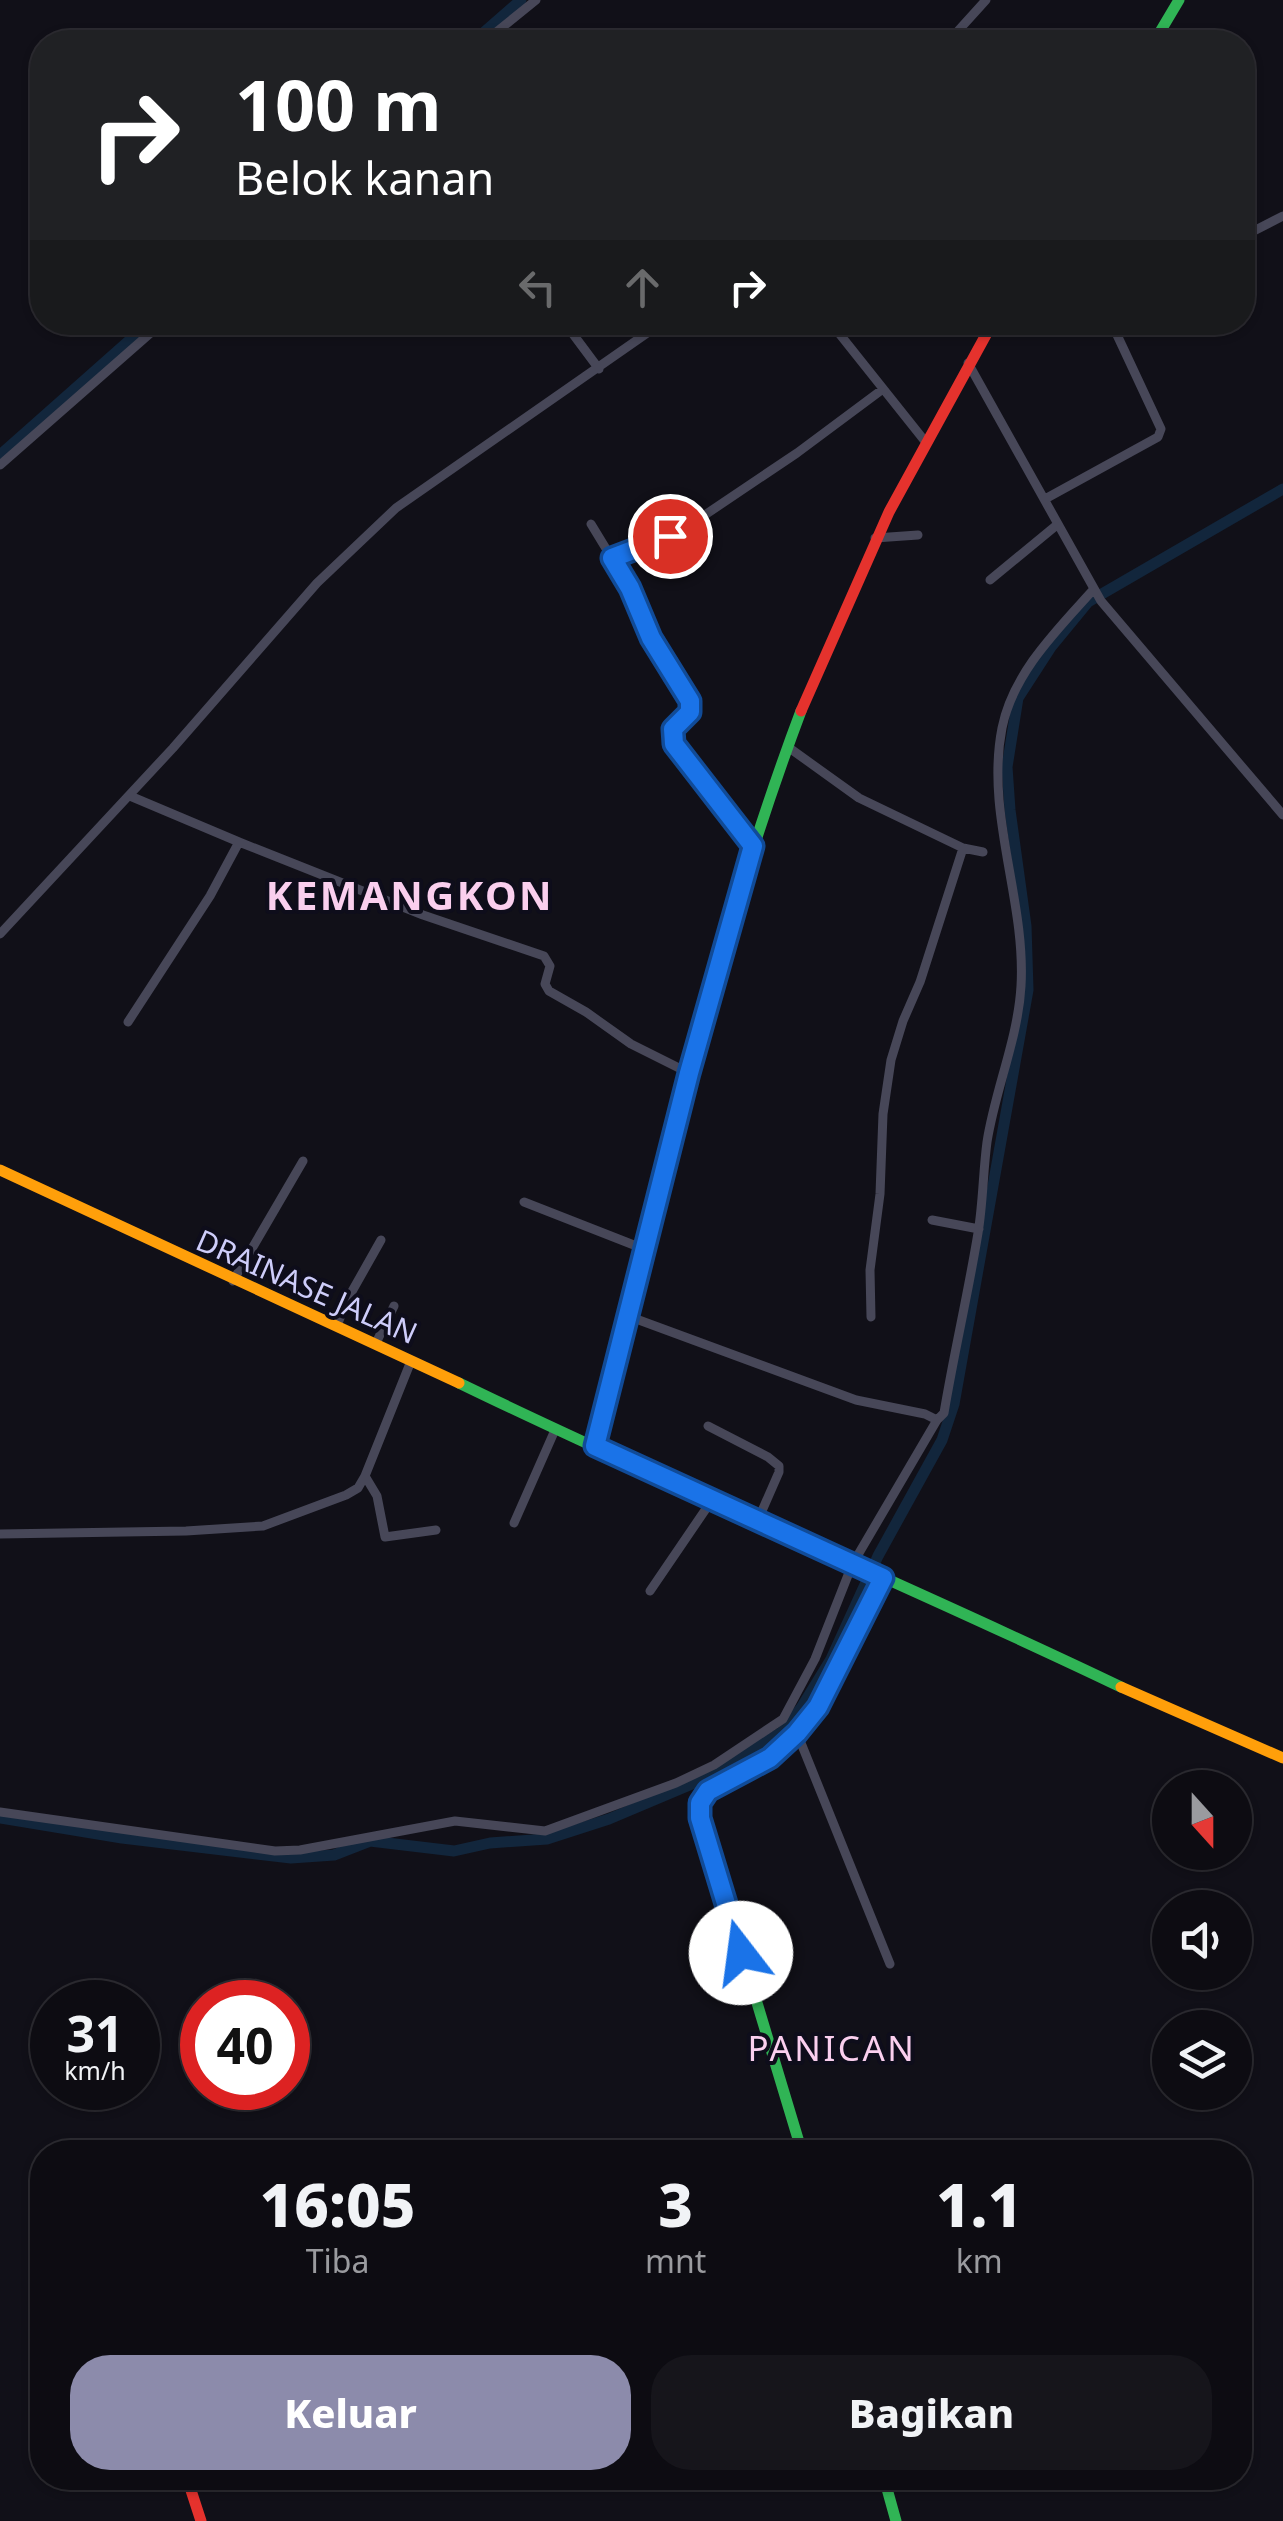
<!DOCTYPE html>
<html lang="id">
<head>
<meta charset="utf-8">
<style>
  :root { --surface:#0d0c12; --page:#16151b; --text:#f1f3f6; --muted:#9a9b9f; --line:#2d2c32; --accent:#8c8bab }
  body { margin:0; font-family:"Noto Sans",sans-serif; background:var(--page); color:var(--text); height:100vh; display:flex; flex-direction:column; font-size:38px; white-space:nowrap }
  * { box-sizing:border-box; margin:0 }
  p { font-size:32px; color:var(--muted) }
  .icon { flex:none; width:55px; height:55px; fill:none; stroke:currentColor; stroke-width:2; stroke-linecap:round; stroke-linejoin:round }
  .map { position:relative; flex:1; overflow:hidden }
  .panel { position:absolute; left:30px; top:2140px; width:1222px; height:350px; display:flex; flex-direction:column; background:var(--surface); border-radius:40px; box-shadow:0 2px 8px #0004,0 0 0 2px var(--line) }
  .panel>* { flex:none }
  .top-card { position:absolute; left:30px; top:30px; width:1225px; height:305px; border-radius:40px; box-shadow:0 2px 8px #0004,0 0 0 2px var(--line); background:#202124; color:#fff; overflow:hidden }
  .needle { width:65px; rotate:159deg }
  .tools { position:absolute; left:1152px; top:1770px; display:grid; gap:20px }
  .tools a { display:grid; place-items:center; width:100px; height:100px; border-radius:50%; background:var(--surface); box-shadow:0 2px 8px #0004,0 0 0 2px var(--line); font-size:50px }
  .speed { position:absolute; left:30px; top:1980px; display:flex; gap:20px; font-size:50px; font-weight:700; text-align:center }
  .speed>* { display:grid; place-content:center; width:130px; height:130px; border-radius:50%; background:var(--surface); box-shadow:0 2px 8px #0004,0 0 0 2px var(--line); line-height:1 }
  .speed small { font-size:25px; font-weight:400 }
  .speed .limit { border:15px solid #d22; background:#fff; color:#111 }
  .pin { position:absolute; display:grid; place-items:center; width:85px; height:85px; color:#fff; margin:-42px; border:5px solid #fff; border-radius:50%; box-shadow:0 2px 10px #0007 }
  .me { position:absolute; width:110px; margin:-55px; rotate:345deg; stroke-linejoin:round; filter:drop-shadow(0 0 8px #0008) }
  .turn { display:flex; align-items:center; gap:35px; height:210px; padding:0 40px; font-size:45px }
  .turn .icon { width:130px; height:130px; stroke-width:2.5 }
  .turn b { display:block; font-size:70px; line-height:85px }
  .lanes { display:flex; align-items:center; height:95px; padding:0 40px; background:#0003; justify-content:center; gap:50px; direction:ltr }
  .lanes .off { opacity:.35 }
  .eta { display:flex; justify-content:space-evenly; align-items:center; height:170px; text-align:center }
  .eta b { font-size:60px; font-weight:800; line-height:70px }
  .primary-button { display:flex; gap:20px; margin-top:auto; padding:20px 40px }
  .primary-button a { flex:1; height:115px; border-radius:40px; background:var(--accent); color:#fff; font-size:40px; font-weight:800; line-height:115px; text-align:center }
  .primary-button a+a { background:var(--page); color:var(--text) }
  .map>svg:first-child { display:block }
</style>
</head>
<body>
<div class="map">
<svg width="1283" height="2521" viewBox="0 0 1283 2521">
  <rect width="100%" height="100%" fill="#111018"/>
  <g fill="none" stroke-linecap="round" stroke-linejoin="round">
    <path stroke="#12263c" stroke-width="11" d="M473 42 521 0
      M0 455 150 322
      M0 1818 122 1838 291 1858 334 1855 370 1841 454 1851 490 1843 547 1839 609 1819 692 1784 782 1732 801 1708 831 1659 878 1556 942 1440 954 1404 1028 990 1026 926 1010 810 1007 767 1018 698 1051 647 1088 602 1283 489"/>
    <path stroke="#474758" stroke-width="9" d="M484 42 536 0
      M948 42 986 0
      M1242 237 1283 216
      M564 322 599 369
      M830 322 924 440
      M968 363 1101 601 1283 815
      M0 465 163 322
      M1045 499 1158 437 1161 429 1111 322
      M591 524 630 588 651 638 690 701V711L673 729 674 745 753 846
      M875 538 918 535
      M612 558 681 531 797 453 883 389
      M990 580 1058 524
      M788 747 859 798 963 848 983 852
      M239 842 423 915 544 956 550 966 545 984 549 991 586 1012 631 1044 689 1073
      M0 934 173 748 317 583 396 508 663 322
      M128 1022 210 896 239 842 130 796
      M524 1202 644 1249
      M932 1220 979 1229
      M233 1281 303 1161
      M871 1317 870 1270 880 1194 883 1114 891 1060 903 1021 920 982 963 848
      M337 1326 346 1302 381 1240
      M376 1343 394 1306
      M937 1420 944 1413C954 1353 968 1294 978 1233 983 1203 983 1172 987 1142 995 1090 1018 1039 1021 986 1026 900 985 814 1002 728 1013 673 1057 630 1093 590
      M708 1426 768 1457 779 1466V1472L758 1520
      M365 1476 377 1496 385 1537 436 1530
      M514 1523 555 1430
      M0 1534 186 1531 263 1526 346 1495 358 1488 365 1476 411 1361
      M650 1591 712 1500
      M797 1733 890 1964
      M0 1812 275 1851 300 1850 455 1821 545 1831 676 1783 714 1765 783 1719 815 1659 852 1565 937 1420 925 1414 856 1400 628 1316"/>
    <path stroke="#30b455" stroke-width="11" d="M1154 42 1179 0
      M459 1383C677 1489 902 1582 1121 1687
      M595 1446C658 1199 711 950 801 711
      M802 2152 701 1817 700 1803 708 1791 769 1757 797 1733 818 1707 883 1578
      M884 2478 896 2521"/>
    <path stroke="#ff9f0a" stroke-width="11" d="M0 1170 459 1383
      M1121 1687 1283 1758"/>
    <path stroke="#e5322d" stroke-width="11" d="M801 711 889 512 993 322
      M187 2478 201 2521"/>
  </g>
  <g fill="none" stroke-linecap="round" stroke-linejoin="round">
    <g stroke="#114b97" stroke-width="25">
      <path id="route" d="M670 536 612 558 630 588 651 638 690 701V712L673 729 674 744 753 846 689 1073 595 1446 883 1578 818 1707 797 1733 770 1758 708 1791 700 1803V1818L741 1953"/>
    </g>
    <use href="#route" stroke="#1a73e8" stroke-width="18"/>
  </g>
  <g text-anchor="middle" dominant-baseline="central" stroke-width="8" stroke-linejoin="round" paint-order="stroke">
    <g font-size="30" fill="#cecdfa" stroke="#0e0d1b">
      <text transform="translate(307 1286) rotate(24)">DRAINASE JALAN</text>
    </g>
    <g font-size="35" letter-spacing="2.5" fill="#facfee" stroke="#0e0d1b">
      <text x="832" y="2047">PANICAN</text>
    </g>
    <g font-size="40" font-weight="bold" letter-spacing="2.5" fill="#facfee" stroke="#0e0d1b">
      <text x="410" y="894">KEMANGKON</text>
    </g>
  </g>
</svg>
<div class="tools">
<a><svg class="needle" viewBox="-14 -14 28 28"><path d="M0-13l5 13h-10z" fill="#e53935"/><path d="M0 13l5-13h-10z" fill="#9a9b9f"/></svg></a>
<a><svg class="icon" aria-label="sound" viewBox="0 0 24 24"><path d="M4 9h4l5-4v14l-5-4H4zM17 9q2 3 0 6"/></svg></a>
<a><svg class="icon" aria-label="layers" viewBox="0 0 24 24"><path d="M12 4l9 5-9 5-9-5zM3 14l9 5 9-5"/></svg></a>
</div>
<div class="speed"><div>31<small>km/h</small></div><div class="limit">40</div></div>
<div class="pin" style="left:670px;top:536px;background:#d93025"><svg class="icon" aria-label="arrive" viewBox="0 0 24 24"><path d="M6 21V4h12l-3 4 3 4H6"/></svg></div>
<svg class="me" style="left:741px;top:1953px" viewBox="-20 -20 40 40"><circle r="19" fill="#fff"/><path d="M0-13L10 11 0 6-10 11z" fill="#1a73e8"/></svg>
<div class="top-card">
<div class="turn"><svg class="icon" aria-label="right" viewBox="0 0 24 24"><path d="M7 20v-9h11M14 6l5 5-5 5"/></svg><div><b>100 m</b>Belok kanan</div></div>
<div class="lanes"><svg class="icon off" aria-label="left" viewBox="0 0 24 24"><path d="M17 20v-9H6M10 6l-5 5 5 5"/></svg><svg class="icon off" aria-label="ahead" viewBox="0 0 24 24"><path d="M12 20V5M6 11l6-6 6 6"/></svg><svg class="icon" aria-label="right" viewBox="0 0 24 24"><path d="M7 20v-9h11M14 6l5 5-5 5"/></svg></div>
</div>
<section class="panel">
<div class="eta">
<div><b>16:05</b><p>Tiba</p></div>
<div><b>3</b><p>mnt</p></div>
<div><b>1.1</b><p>km</p></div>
</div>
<div class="primary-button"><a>Keluar</a><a>Bagikan</a></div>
</section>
</div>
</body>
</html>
